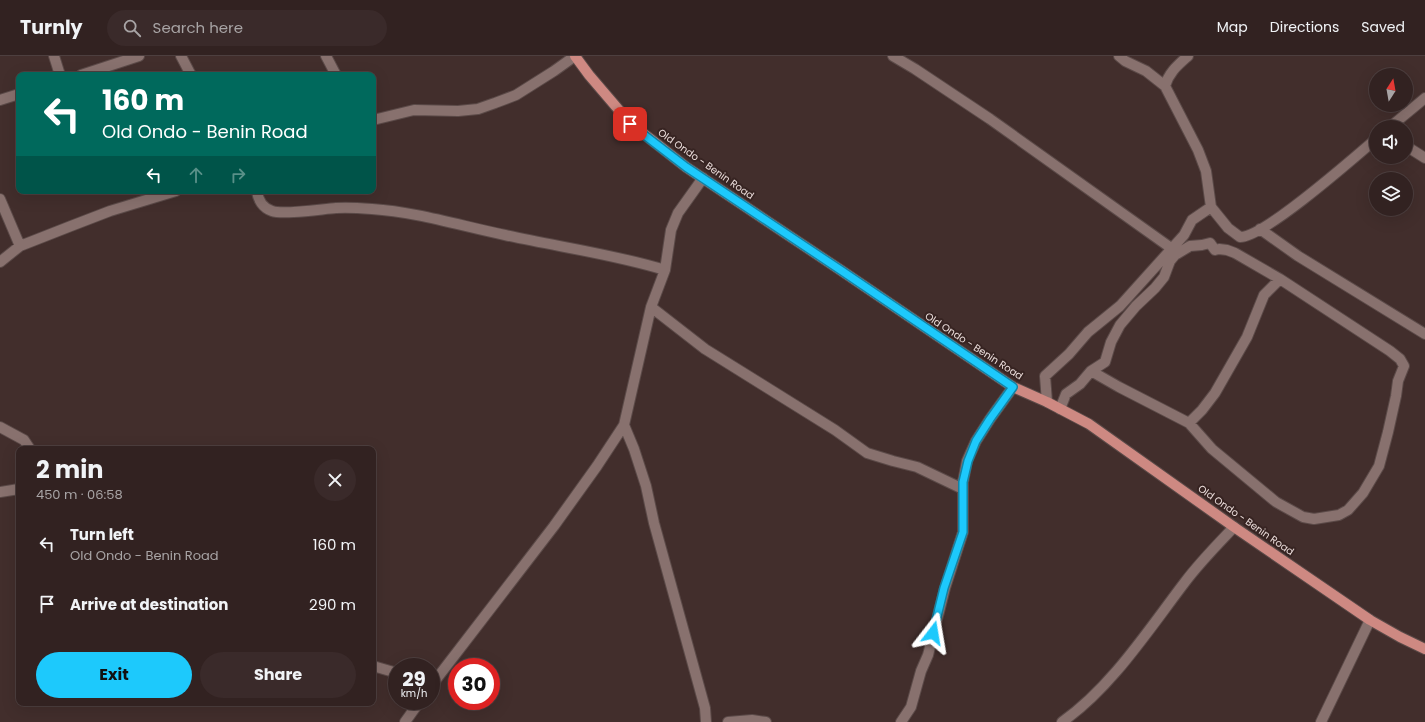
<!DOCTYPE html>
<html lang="en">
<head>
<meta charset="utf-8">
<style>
  :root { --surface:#322221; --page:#3a2a2a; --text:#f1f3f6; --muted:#a8a4a5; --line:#4d3f3f; --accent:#1dc9fc }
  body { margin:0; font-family:Poppins,sans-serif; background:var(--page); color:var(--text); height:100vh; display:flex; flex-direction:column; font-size:15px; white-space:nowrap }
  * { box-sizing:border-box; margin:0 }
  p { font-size:13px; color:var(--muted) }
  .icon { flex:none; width:22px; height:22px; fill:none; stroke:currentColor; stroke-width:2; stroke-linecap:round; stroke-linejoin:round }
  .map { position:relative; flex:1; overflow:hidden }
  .sheet { position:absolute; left:16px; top:390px; width:360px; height:260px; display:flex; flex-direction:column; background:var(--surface); border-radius:8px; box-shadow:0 4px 16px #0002,0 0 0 1px var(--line) }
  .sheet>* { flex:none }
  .hud { position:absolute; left:16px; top:16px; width:360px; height:122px; border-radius:8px; box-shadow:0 4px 16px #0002,0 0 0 1px var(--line); background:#00695c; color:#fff; overflow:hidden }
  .needle { width:26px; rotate:11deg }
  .fabs { position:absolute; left:1369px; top:12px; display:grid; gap:8px }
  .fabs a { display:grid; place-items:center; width:44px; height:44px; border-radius:50%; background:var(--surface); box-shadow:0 4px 16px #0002,0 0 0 1px var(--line); font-size:20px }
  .speed { position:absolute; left:388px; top:602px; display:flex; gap:8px; font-size:20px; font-weight:700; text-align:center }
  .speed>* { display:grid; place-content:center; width:52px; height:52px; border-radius:50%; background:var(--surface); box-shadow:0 4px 16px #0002,0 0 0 1px var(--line); line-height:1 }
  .speed small { font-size:10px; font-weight:400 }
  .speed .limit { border:6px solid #d22; background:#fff; color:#111 }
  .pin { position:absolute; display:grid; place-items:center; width:34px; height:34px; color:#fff; margin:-17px; border-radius:8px; box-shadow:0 2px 6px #0006 }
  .me { position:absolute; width:44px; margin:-22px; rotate:14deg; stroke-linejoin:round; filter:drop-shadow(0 0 3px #0008) }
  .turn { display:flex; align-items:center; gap:14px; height:84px; padding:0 20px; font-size:18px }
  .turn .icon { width:52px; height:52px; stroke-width:2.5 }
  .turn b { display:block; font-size:28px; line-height:34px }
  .lanes { display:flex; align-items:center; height:38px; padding:0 20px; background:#0003; justify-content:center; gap:20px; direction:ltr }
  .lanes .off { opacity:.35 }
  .round { display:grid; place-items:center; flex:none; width:42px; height:42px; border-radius:21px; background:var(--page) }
  .overview { display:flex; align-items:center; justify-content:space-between; height:68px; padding:0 20px }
  h1 { font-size:24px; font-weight:700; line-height:30px }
  .primary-button { display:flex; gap:8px; margin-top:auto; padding:8px 20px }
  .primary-button a { flex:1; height:46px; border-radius:24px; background:var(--accent); color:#111; font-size:16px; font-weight:700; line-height:46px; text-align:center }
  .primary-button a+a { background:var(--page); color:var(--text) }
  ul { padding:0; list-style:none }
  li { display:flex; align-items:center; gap:12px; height:60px; padding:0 20px }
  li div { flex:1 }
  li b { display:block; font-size:15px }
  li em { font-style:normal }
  header { display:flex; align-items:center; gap:24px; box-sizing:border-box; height:56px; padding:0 20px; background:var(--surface); border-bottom:1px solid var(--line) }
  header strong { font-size:19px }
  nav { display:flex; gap:22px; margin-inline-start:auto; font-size:14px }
  .search { width:280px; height:36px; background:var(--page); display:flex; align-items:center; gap:10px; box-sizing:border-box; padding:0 14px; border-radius:22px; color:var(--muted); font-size:15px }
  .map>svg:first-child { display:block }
</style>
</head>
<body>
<header>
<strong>Turnly</strong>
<div class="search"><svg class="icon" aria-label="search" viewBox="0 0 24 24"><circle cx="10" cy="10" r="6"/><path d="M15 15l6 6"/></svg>Search here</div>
<nav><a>Map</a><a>Directions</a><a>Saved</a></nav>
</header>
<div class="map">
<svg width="1425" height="666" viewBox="0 0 1425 666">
  <rect width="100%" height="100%" fill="#422e2c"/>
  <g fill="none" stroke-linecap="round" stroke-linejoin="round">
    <g stroke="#5b4a48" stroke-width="12">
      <path id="minor" d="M54 0 60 19
        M181 0 191 19
        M326 0 336 19
        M893 0 915 13 990 63 1171 192
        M1119 0 1125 5 1146 15 1165 30 1198 94 1206 115 1211 151 1228 172 1240 181C1263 182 1355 101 1376 83
        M81 19 139 0
        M1165 30C1169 16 1178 9 1188 0
        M0 44 19 38
        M373 64 414 54 458 55 478 53 495 47 516 39 554 15 575 0
        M1390 71 1425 42
        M1406 90 1425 102
        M257 135C258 144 263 152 272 155 283 159 322 153 336 152 347 151 360 152 372 153 417 156 461 170 505 179 559 191 613 198 665 214
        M0 143 20 190
        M1260 173 1298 200 1425 278
        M0 206 20 190 71 170 110 155 176 135
        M651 251 705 293 835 374 867 397 893 405 917 411 963 433
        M1047 346 1045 320 1069 298 1088 276 1120 250 1184 179 1192 164 1211 151
        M1060 353 1066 338 1080 328 1091 315 1105 306 1111 286 1120 269 1136 250 1155 232 1164 221 1170 205 1175 199 1190 190 1202 189 1210 187 1215 194 1219 193 1227 194 1235 197 1280 223 1390 295 1400 303 1404 310 1398 325 1396 340 1388 376 1379 410 1363 437 1348 454 1339 459 1314 463 1303 461 1276 446 1212 393 1189 367 1119 331 1091 315
        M1189 367 1202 354 1215 337 1247 281 1264 239 1280 223
        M624 369 634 393 646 430 654 467 705 652 706 666
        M0 371 24 384 30 393
        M0 436 19 433
        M373 610 397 617
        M431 630 554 470 597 410 624 369 651 251 665 214 671 174 678 157 703 122
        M405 666 420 645
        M728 666 752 664 766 666
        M901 666 911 651 921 615 928 599 945 532 963 476V426L967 405 976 385 990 363 1013 331
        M1062 666C1111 632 1149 573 1185 526 1200 506 1217 489 1234 471
        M1321 666 1370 564"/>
    </g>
    <g stroke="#5b4a48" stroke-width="12">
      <path id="major" d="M575 0 589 19 630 67 686 111 842 215 1013 331 1047 346 1089 368 1234 471 1370 564 1400 581 1425 593"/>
    </g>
    <use href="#minor" stroke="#88716e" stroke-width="10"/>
    <use href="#major" stroke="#ce8982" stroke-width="10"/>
  </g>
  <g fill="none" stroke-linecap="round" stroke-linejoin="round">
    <g stroke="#1383a4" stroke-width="10">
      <path id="route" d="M630 68 686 111 842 215 1013 331 990 363 976 385 968 405 963 426V476L944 532 933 577"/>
    </g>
    <use href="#route" stroke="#1dc9fc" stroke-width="7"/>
  </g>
  <g text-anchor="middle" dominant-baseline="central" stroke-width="4" stroke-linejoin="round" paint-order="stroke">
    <g font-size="10" fill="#ecdedc" stroke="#372422">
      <text transform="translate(706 108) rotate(35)">Old Ondo - Benin Road</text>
      <text transform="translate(974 290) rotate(33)">Old Ondo - Benin Road</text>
      <text transform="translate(1246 464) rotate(35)">Old Ondo - Benin Road</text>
    </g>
  </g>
</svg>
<div class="fabs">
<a><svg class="needle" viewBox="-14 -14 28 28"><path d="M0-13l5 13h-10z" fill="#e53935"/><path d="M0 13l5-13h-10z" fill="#a8a4a5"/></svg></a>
<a><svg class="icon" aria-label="sound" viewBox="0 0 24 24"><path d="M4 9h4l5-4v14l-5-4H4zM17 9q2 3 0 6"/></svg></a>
<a><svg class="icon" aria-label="layers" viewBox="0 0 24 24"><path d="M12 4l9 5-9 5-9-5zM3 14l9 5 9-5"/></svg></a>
</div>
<div class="speed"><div>29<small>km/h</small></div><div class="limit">30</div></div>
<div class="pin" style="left:630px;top:68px;background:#d93025"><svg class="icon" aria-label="arrive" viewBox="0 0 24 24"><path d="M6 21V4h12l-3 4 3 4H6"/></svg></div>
<svg class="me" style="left:933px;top:577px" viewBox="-20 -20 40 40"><path d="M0-17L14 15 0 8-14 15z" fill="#1dc9fc" stroke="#fff" stroke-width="4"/></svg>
<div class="hud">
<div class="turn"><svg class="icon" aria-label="left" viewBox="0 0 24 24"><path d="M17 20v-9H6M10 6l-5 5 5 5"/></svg><div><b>160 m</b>Old Ondo - Benin Road</div></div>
<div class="lanes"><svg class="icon" aria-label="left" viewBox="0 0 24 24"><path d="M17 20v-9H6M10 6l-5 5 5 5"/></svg><svg class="icon off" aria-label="ahead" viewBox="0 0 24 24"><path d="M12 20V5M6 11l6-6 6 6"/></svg><svg class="icon off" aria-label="right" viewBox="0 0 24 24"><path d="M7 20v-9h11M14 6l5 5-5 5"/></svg></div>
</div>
<section class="sheet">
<div class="overview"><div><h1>2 min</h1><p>450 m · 06:58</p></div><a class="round"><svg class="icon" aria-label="close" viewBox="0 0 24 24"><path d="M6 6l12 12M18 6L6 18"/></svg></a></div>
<ul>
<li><svg class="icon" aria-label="left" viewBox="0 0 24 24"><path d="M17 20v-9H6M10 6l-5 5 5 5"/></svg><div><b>Turn left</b><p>Old Ondo - Benin Road</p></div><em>160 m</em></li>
<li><svg class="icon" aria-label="arrive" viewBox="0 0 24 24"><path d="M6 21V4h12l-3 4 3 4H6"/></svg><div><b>Arrive at destination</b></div><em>290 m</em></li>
</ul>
<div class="primary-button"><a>Exit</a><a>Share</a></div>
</section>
</div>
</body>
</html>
